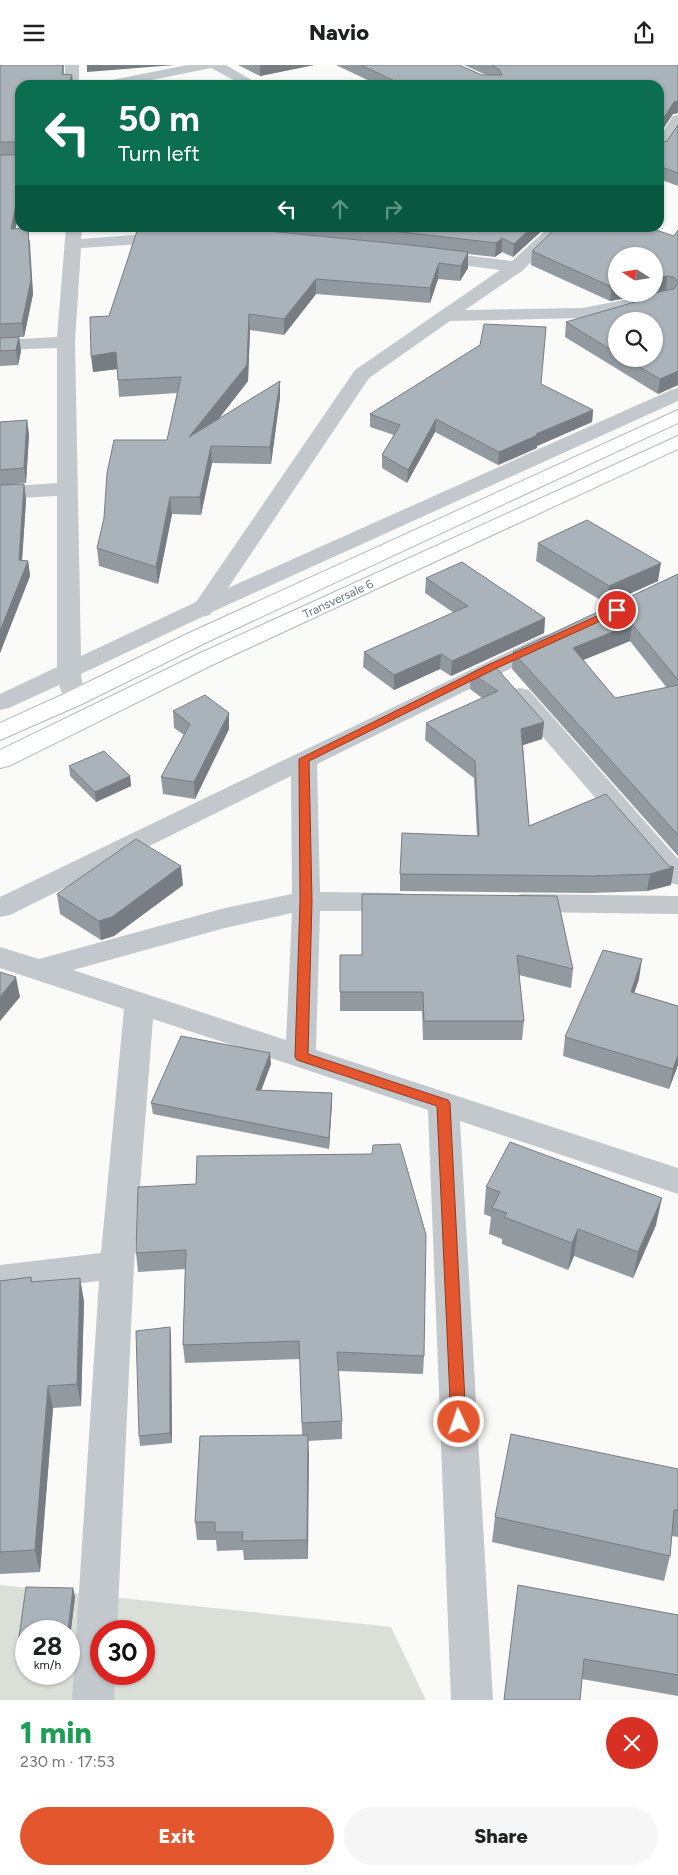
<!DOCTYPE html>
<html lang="en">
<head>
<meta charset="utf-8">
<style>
  :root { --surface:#fff; --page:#f6f6f6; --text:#202124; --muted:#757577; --accent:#e4572e }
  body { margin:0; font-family:Figtree,sans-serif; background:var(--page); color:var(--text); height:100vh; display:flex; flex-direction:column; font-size:19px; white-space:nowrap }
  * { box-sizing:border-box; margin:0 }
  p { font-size:16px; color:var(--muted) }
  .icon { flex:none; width:28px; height:28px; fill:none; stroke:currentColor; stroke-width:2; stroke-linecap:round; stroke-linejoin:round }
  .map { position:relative; height:1635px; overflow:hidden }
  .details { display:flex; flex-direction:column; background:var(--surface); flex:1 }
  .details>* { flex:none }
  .top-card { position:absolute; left:15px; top:15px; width:649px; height:152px; border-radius:15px; box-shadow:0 1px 4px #0004; background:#0b6e4f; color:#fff; overflow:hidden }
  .needle { width:32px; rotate:282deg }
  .fabs { position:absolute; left:608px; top:182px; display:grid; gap:10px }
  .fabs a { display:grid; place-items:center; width:55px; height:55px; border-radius:50%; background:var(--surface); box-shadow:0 1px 4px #0004; font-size:25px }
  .speed { position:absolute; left:15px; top:1555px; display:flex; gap:10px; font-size:25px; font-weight:700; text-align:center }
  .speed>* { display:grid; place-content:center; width:65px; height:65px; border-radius:50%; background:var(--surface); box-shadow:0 1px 4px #0004; line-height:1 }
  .speed small { font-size:12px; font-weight:400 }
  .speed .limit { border:8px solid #d22; background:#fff; color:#111 }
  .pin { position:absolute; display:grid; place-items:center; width:42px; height:42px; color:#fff; margin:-21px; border:2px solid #fff; border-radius:50%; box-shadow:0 1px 5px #0007 }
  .me { position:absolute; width:55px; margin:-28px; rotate:357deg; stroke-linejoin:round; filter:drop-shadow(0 0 4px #0008) }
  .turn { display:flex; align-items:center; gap:18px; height:105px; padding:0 20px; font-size:22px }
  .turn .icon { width:65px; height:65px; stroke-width:2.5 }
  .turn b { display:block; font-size:35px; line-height:42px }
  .lanes { display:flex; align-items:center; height:48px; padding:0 20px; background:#0003; justify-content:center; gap:25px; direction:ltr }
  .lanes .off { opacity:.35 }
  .round { display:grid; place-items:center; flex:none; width:52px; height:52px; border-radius:26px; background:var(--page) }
  .headline { display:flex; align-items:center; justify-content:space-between; height:85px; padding:0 20px }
  h1 { font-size:30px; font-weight:800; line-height:38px; color:#1e9e55 }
  .action { display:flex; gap:10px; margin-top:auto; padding:10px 20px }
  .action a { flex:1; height:58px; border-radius:30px; background:var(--accent); color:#fff; font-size:20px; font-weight:800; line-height:58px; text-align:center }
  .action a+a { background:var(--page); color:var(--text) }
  header { display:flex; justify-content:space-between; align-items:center; height:65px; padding:0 20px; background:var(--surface); font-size:22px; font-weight:800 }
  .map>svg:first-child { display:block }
</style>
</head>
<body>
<header><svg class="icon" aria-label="menu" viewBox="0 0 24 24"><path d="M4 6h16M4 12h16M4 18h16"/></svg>Navio<svg class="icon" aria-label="share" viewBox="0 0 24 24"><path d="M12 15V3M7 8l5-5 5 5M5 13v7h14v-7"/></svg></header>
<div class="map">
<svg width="678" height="1635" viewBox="0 0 678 1635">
  <rect width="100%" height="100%" fill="#fafaf8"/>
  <path fill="#dadfd7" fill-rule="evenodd" d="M0 1520 391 1562 426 1635H0ZM26 1566H69V1609H26ZM101 1566H144V1609H101Z"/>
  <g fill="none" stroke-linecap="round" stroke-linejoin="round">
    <g stroke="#b3babf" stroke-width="2">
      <path id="secondary" d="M678 345V358L205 578 82 639 0 675V658L64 629 189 568Z
        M678 371V384L212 600 9 701 0 703V685L196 590Z"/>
    </g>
    <path fill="#c3c8cc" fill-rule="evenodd" d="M65 0H79V20H65Z
      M187 0H226L260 20H243L211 3 127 20H100L107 16Z
      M678 50V66L664 88 659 89V73L673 51Z
      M66 162H82L81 174 172 167 178 169 180 172 178 175 172 177 81 183 75 277 81 591 196 537 355 305 500 205 431 196 425 195 423 191 425 187 431 186 512 196 549 162H567L522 206 465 245 582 243 666 227 672 228 675 232 672 236 666 237 582 253 450 256 369 313 228 523 671 325 678 323V336L212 547 210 550 202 552 81 609 83 623 80 628 71 630 62 628 59 620 9 643 0 645V629L57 602V431L0 434V422L57 418V283L0 285V275L57 272Z
      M547 570 555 572 559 577 555 582 317 699 320 827 399 828 409 830 413 837 409 844 399 846H320L316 985 678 1103V1129L460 1056 493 1635H451L428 1045 153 954 134 1200 117 1566H101V1609H115L114 1635H72L99 1216 0 1228V1200L101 1188 124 944 0 903V882L39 894 225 843 292 829 291 711 10 850 0 852V832L539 572ZM292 848 286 975 73 905 225 863Z
      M520 623 529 625 678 794V820L668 817 511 635 508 630 511 625Z
      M522 829 678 831V849L522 847 512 845 508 838 512 831Z"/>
    <use href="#secondary" fill="#fff" fill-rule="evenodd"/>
  </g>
  <path fill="#929a9f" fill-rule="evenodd" d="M0 0H64V10H72L73 20H20V141L15 163 30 176 33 229 24 272H19L21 286 18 300 0 301Z
    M238 0H314L260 11Z
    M336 0H459L482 10H486L464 0H678V48L673 49 659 69V78L667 76 678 60V121L659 114V20H378Z
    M142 162H546L513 192 502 187 495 192 468 189V203L460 216 438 214 430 238 316 229 284 270 250 265 248 316 218 355 280 316V332L271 399 212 398 201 450 172 449 158 519 99 501 97 483 167 375 177 328 119 332 117 304 93 307 109 251 142 165Z
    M678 165V320L658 329 565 272 566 257 633 238 634 231 647 229 610 236 531 200 532 186 674 171ZM616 256 654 294H616Z
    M541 319 593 345 592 357 537 381V383L498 400 435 367 407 418 382 403V390L394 370 370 362V349Z
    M27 355 29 370 26 418 5 420 24 419 26 435 22 495 28 496 30 511 0 588V357Z
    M538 478 658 516 607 539 536 496Z
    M678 509V791L512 604 513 587ZM630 576 667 623 615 633 583 595Z
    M426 513 545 553 544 568 451 611 440 604 394 625 363 602 364 587 454 548 425 528Z
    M471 608 544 657 542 674 523 680 529 761 606 729 671 820 647 826 592 828 400 826V809L477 771 474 713 425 675 426 658 482 633 470 624Z
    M173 646 229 648V664L195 734 163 729 161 712 184 670 174 663Z
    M69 701 130 711 131 721 96 737 70 711Z
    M183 820 114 871 101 875 60 849 57 829Z
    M362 829 573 904 571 923 519 910 524 956 522 975H423L422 946H340V890H362Z
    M639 914 634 928 678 941V1000L669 1024 563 991 565 972Z
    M271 999 261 1026 332 1028 329 1084 153 1049 151 1038Z
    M138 1122 424 1291 423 1309 338 1306 342 1356V1374L308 1376V1494L244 1495 243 1485 217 1486 216 1475H197L195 1457 302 1370 300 1294 185 1298 183 1280 185 1204 138 1207 136 1188Z
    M486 1122 656 1160 633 1213 574 1191 568 1205 502 1179V1174L489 1169 491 1152 484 1149Z
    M31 1212 32 1216 84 1236 81 1341 53 1343 40 1507 0 1509V1216Z
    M170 1262 171 1273 172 1378 140 1381 139 1371Z
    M678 1404V1472L672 1471 670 1491 664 1516 492 1477 495 1452Z
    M518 1520 678 1550V1631L582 1614 580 1635H504Z
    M73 1523 75 1532 69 1581V1566H26V1581H21L19 1572Z"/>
  <path fill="#777d82" d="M87 0H175L87 7Z
    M260 0H314L260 11Z
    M72 10 73 20H68Z
    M678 36V48L673 49 659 70V60L674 37Z
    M20 120V141L13 177 11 164Z
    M532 162H546L513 192 514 179Z
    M28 163 33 229 24 272 22 258Z
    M502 173V187L495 192 496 178Z
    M468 187V203L460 216 461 201Z
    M439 198 438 214 430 238V223Z
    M667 211 666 225 654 227V214Z
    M316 214V229L284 270V254Z
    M616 221V229H647L610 236 612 222Z
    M249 249 250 265 248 316 191 389 189 372Z
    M19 272 21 286 18 300 16 285Z
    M116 287 118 304 93 307 91 291Z
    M678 306V320L658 329 660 314Z
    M280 316V332L271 399 270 382Z
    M593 345 592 357 537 381V383L498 400 499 387 536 369Z
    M436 354 435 367 407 418 408 405Z
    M27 355 29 370 26 418 24 403Z
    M211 381 212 398 201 450 200 432Z
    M24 419 26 435 21 511 19 495Z
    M170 432 172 449 158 519 156 502Z
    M28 496 30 511 0 588V566Z
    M661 498 658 516 607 539 609 521Z
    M545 553 544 568 451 611 452 596Z
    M632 559 630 576 571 600 573 583Z
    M441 589 440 604 394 625V610Z
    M229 648V664L195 734 194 717Z
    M544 657 542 674 520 681 521 664Z
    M130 711 131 721 96 737 95 727Z
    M181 801 183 820 114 871 101 875 99 856Z
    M674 802 671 820 647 826 650 809Z
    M642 894 639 914 628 946 631 927Z
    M16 912 20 932 0 956V932Z
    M270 988 271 999 257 1036 256 1025Z
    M678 990V1000L669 1024 673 1004Z
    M332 1028V1039L329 1084V1073Z
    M662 1133 656 1160 633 1213 638 1187Z
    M578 1164 574 1191 568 1205 572 1178Z
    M80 1213 84 1236 81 1341 77 1319Z
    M170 1262 171 1273 172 1378 170 1368Z
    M48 1321 53 1343 40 1507 35 1485Z
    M308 1370 309 1389 308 1494 307 1475Z
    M73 1523 75 1532 69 1581V1566H68Z"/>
  <path fill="#aab3b9" stroke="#777d82" d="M0 0H63L62 9 72 10 68 20H20V120L11 164 28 163 31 215 22 258 0 259V90H20V77H0Z
    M361 0H459L482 10H502L499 4 491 0H678V36L674 37 659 60V78L667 76 678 60V108L659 101V20H403Z
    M184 162H226L410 180 468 187 461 201 439 198 430 223 316 214 284 254 249 249 247 300 189 372 280 316 270 382 211 381 200 432H170L156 502 97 483 104 453 107 408 114 375H167L181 312 118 315 116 287 91 291 90 252 109 251 137 166Z
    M354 162H532L514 179 502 173 496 178 411 168Z
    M557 162H647L674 171 678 165V217L674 212 667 211 654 214V191H616V221L612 222 532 186Z
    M678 218V306L660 314 626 294H654V256H616V288L566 257 642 235 634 231 648 229H654V228L674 224Z
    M484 259 546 262 541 319 593 345 536 369 538 370 499 387 436 354 408 405 382 390 400 360 370 349 480 280Z
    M19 272 16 285 0 286V273Z
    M27 355 24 403 0 405V357Z
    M24 419 19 495 28 496 0 566V420Z
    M587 455 661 498 609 521 538 478Z
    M462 497 545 553 452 596 441 589 394 610 364 587 468 541 426 513Z
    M678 509V615L632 559 573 583 615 633 678 620V770L513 587Z
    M492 598 544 657 521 664 529 761 606 729 669 801 674 802 650 809 594 811 400 809 402 768 479 771 475 696 426 658 498 626 471 608Z
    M205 630 229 648 194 717 161 712 190 659 173 646Z
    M104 686 130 711 95 727 69 701Z
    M136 774 181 801 112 852 99 856 57 829Z
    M362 829 557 831 573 904 517 890 524 956H424L423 927H340V890H362Z
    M603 885 642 894 631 927 678 941V990L673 1004 565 972Z
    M0 907 16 912 0 932Z
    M181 971 270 988 256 1025 332 1028 329 1073 151 1038Z
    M510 1077 662 1133 638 1187 578 1164 572 1178 504 1152 507 1148 492 1143 500 1127 486 1122Z
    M400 1079 426 1170 424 1291 337 1287 342 1356 302 1358 299 1276 183 1280 186 1185 136 1188 138 1122 196 1119 197 1091 372 1089 373 1080Z
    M31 1212V1217L80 1213 77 1319 48 1321 35 1485 0 1487V1216Z
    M170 1262V1368L139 1371 136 1266Z
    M511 1369 678 1404V1445H674L670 1491 495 1452Z
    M308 1370 307 1475 242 1476 243 1467H215V1457H195L200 1371Z
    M518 1520 678 1550V1610L584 1594 580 1635H504Z
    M26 1522 73 1523 68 1566H26V1572H19Z"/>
  <path fill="#e4572e" stroke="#94391e" d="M617 542 620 543V547L497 603 309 696 312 836 308 989 448 1035 450 1038 466 1357 464 1361 459 1363 453 1361 451 1357 437 1041 297 995 295 992 300 836 299 694 490 599Z"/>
  <g text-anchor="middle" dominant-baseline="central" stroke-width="5" stroke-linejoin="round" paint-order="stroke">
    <g font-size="12" fill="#657683" stroke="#fff">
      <text transform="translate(338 534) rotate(-25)">Transversale 6</text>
    </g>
  </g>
</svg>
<div class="fabs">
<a><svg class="needle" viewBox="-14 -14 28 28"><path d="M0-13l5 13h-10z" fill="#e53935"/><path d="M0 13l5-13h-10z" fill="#757577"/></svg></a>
<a><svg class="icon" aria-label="search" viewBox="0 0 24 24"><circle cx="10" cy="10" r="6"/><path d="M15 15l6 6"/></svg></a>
</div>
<div class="speed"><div>28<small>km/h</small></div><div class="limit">30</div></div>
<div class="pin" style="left:617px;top:545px;background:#d93025"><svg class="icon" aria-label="arrive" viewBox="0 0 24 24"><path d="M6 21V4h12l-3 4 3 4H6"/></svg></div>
<svg class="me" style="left:459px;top:1357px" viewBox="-20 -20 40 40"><circle r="17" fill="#e4572e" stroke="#fff" stroke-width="3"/><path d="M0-11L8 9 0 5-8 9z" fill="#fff"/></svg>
<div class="top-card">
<div class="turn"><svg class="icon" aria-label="left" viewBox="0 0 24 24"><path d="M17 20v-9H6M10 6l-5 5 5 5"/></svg><div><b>50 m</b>Turn left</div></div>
<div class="lanes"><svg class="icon" aria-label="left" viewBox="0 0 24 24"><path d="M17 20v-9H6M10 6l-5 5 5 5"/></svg><svg class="icon off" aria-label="ahead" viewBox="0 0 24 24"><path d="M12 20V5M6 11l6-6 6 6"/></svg><svg class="icon off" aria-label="right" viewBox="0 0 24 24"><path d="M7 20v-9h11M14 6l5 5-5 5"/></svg></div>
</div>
</div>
<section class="details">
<div class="headline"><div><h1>1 min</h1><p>230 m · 17:53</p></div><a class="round" style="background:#d93025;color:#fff"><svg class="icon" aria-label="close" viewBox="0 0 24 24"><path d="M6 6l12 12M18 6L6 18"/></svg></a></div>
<div class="action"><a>Exit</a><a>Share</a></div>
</section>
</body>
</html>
